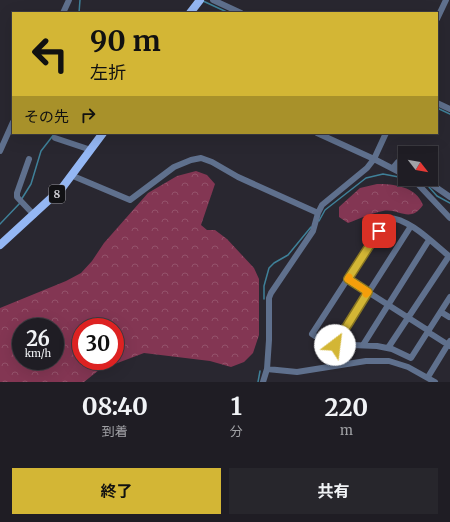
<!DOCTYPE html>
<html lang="ja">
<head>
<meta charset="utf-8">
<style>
  :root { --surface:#1f1d24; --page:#27262c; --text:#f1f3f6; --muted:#a1a2a6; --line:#3c3b41; --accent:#d3b635 }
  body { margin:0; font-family:Merriweather,"Noto Sans JP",serif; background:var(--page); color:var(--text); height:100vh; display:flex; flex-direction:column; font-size:15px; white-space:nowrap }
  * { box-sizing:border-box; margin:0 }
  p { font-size:13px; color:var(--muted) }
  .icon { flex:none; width:22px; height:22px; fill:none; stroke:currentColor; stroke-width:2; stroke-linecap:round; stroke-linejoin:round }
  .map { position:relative; height:382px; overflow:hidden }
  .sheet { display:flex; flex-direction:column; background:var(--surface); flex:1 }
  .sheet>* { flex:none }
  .guide { position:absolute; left:12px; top:12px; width:426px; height:122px; border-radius:0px; box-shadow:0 4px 16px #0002,0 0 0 1px var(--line); background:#d3b635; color:#111; overflow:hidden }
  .needle { width:26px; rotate:121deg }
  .buttons { position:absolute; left:398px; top:146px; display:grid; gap:8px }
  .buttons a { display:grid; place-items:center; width:40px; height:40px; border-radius:0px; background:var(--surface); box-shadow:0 4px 16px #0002,0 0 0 1px var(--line); font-size:20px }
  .speed { position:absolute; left:12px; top:318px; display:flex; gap:8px; font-size:20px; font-weight:700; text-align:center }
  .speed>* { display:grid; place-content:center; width:52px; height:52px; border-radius:50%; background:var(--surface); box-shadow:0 4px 16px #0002,0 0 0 1px var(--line); line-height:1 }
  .speed small { font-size:10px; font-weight:400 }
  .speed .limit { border:6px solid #d22; background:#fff; color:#111 }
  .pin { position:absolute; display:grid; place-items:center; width:34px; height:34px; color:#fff; margin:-17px; border-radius:8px; box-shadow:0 2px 6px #0006 }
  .me { position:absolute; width:44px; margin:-22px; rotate:30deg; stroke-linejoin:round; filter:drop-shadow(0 0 3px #0008) }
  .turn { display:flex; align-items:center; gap:14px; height:84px; padding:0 12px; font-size:18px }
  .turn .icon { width:52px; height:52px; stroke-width:2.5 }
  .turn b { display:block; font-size:28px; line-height:34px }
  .then { display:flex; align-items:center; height:38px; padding:0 12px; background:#0003; gap:8px; font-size:15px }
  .eta { display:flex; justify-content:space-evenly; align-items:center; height:68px; text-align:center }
  .eta b { font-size:24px; font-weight:700; line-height:28px }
  .cta { display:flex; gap:8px; margin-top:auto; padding:8px 12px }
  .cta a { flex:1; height:46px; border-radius:0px; background:var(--accent); color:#111; font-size:16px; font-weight:700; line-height:46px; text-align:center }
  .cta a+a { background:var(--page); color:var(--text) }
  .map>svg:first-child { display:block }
</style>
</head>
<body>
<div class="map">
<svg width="450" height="382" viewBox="0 0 450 382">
  <defs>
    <pattern id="forest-crowns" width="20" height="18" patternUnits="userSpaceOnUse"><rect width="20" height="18" fill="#833653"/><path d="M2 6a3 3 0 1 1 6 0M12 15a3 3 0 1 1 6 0" fill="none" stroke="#94526b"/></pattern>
  </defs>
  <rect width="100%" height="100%" fill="#292730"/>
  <path fill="url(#forest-crowns)" fill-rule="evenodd" d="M196 171 207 175 215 184 201 225 207 230H215L227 239 254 268 259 279V335L253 353 244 362 231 367 210 361 144 353 99 370 84 382H0V308L66 281 81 273 92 261 104 243 148 193 177 176ZM21 327H55V361H21ZM81 327H115V361H81Z
    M377 184C393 184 416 186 423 205 410 224 399 208 383 211 371 213 359 219 348 223L339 217V207L360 188Z"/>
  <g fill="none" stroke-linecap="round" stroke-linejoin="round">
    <path stroke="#3f8199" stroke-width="1.5" d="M203 1 229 13
      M79 13 80 0
      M437 108 450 114
      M429 187 437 196 450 203
      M21 200 31 184 41 151 55 133
      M319 221 325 210 366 178 383 174 404 178
      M0 224 20 203
      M264 299V286L269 268 274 263 288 255 311 227
      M258 382 260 371"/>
    <path stroke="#5f708d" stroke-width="6" d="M213 0 241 13
      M63 13 69 0
      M437 19 446 0
      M437 103 450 109
      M386 133 374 159 405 175
      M55 138 91 150
      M0 151 13 122
      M29 159 17 193V197L34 215
      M393 168 398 162 405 166
      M73 176 130 200 174 167 191 160 201 158 212 162 238 177 318 213
      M413 179 450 218
      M424 179 450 197
      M450 257C435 245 407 216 387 218L312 334 327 344 377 346 392 349 411 358 450 297
      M348 279 367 292
      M368 292 429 331
      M441 312 449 317
      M428 332 450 346
      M335 345 411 226
      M363 345 429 240
      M388 348 449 256
      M267 369 297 372 366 361H389L408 367 435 382
      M428 377 450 341
      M263 382 267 369 269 340V298L271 293 313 231 318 213 322 205 367 168 374 159 317 133"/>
    <path stroke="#94b7f4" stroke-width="8" d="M190 13 200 0
      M0 245 62 188 103 133"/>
  </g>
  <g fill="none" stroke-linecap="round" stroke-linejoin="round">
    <g stroke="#897622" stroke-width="10">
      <path id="route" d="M335 345 368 292 348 279 379 231"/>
    </g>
    <use href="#route" stroke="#d3b635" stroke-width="7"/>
    <path stroke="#f59e0b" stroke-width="7" d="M349 277 348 279 368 292 366 294"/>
  </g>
  <g text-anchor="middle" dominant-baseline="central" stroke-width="3" stroke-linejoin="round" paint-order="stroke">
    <rect fill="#111114" stroke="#98979c" stroke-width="1" x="49" y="185" width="16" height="18" rx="3"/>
    <g font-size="11" font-weight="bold" fill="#d2d1d7">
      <text x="57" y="194">8</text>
    </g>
  </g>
</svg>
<div class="buttons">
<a><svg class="needle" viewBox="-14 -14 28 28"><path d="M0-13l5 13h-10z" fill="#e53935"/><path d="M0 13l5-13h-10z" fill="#a1a2a6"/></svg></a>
</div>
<div class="speed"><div>26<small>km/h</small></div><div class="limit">30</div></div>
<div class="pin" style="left:379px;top:231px;background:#d93025"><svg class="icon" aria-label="arrive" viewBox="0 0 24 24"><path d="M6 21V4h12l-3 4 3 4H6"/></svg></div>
<svg class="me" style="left:335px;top:345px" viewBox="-20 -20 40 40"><circle r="19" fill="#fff"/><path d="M0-13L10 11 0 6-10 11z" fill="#d3b635"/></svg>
<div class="guide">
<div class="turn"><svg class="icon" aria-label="left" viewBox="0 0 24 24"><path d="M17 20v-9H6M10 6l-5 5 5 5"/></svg><div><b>90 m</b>左折</div></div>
<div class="then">その先<svg class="icon" aria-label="right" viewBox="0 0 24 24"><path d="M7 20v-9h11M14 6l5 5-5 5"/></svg></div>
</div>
</div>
<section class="sheet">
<div class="eta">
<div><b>08:40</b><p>到着</p></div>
<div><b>1</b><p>分</p></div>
<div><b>220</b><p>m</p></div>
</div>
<div class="cta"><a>終了</a><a>共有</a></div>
</section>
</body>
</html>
